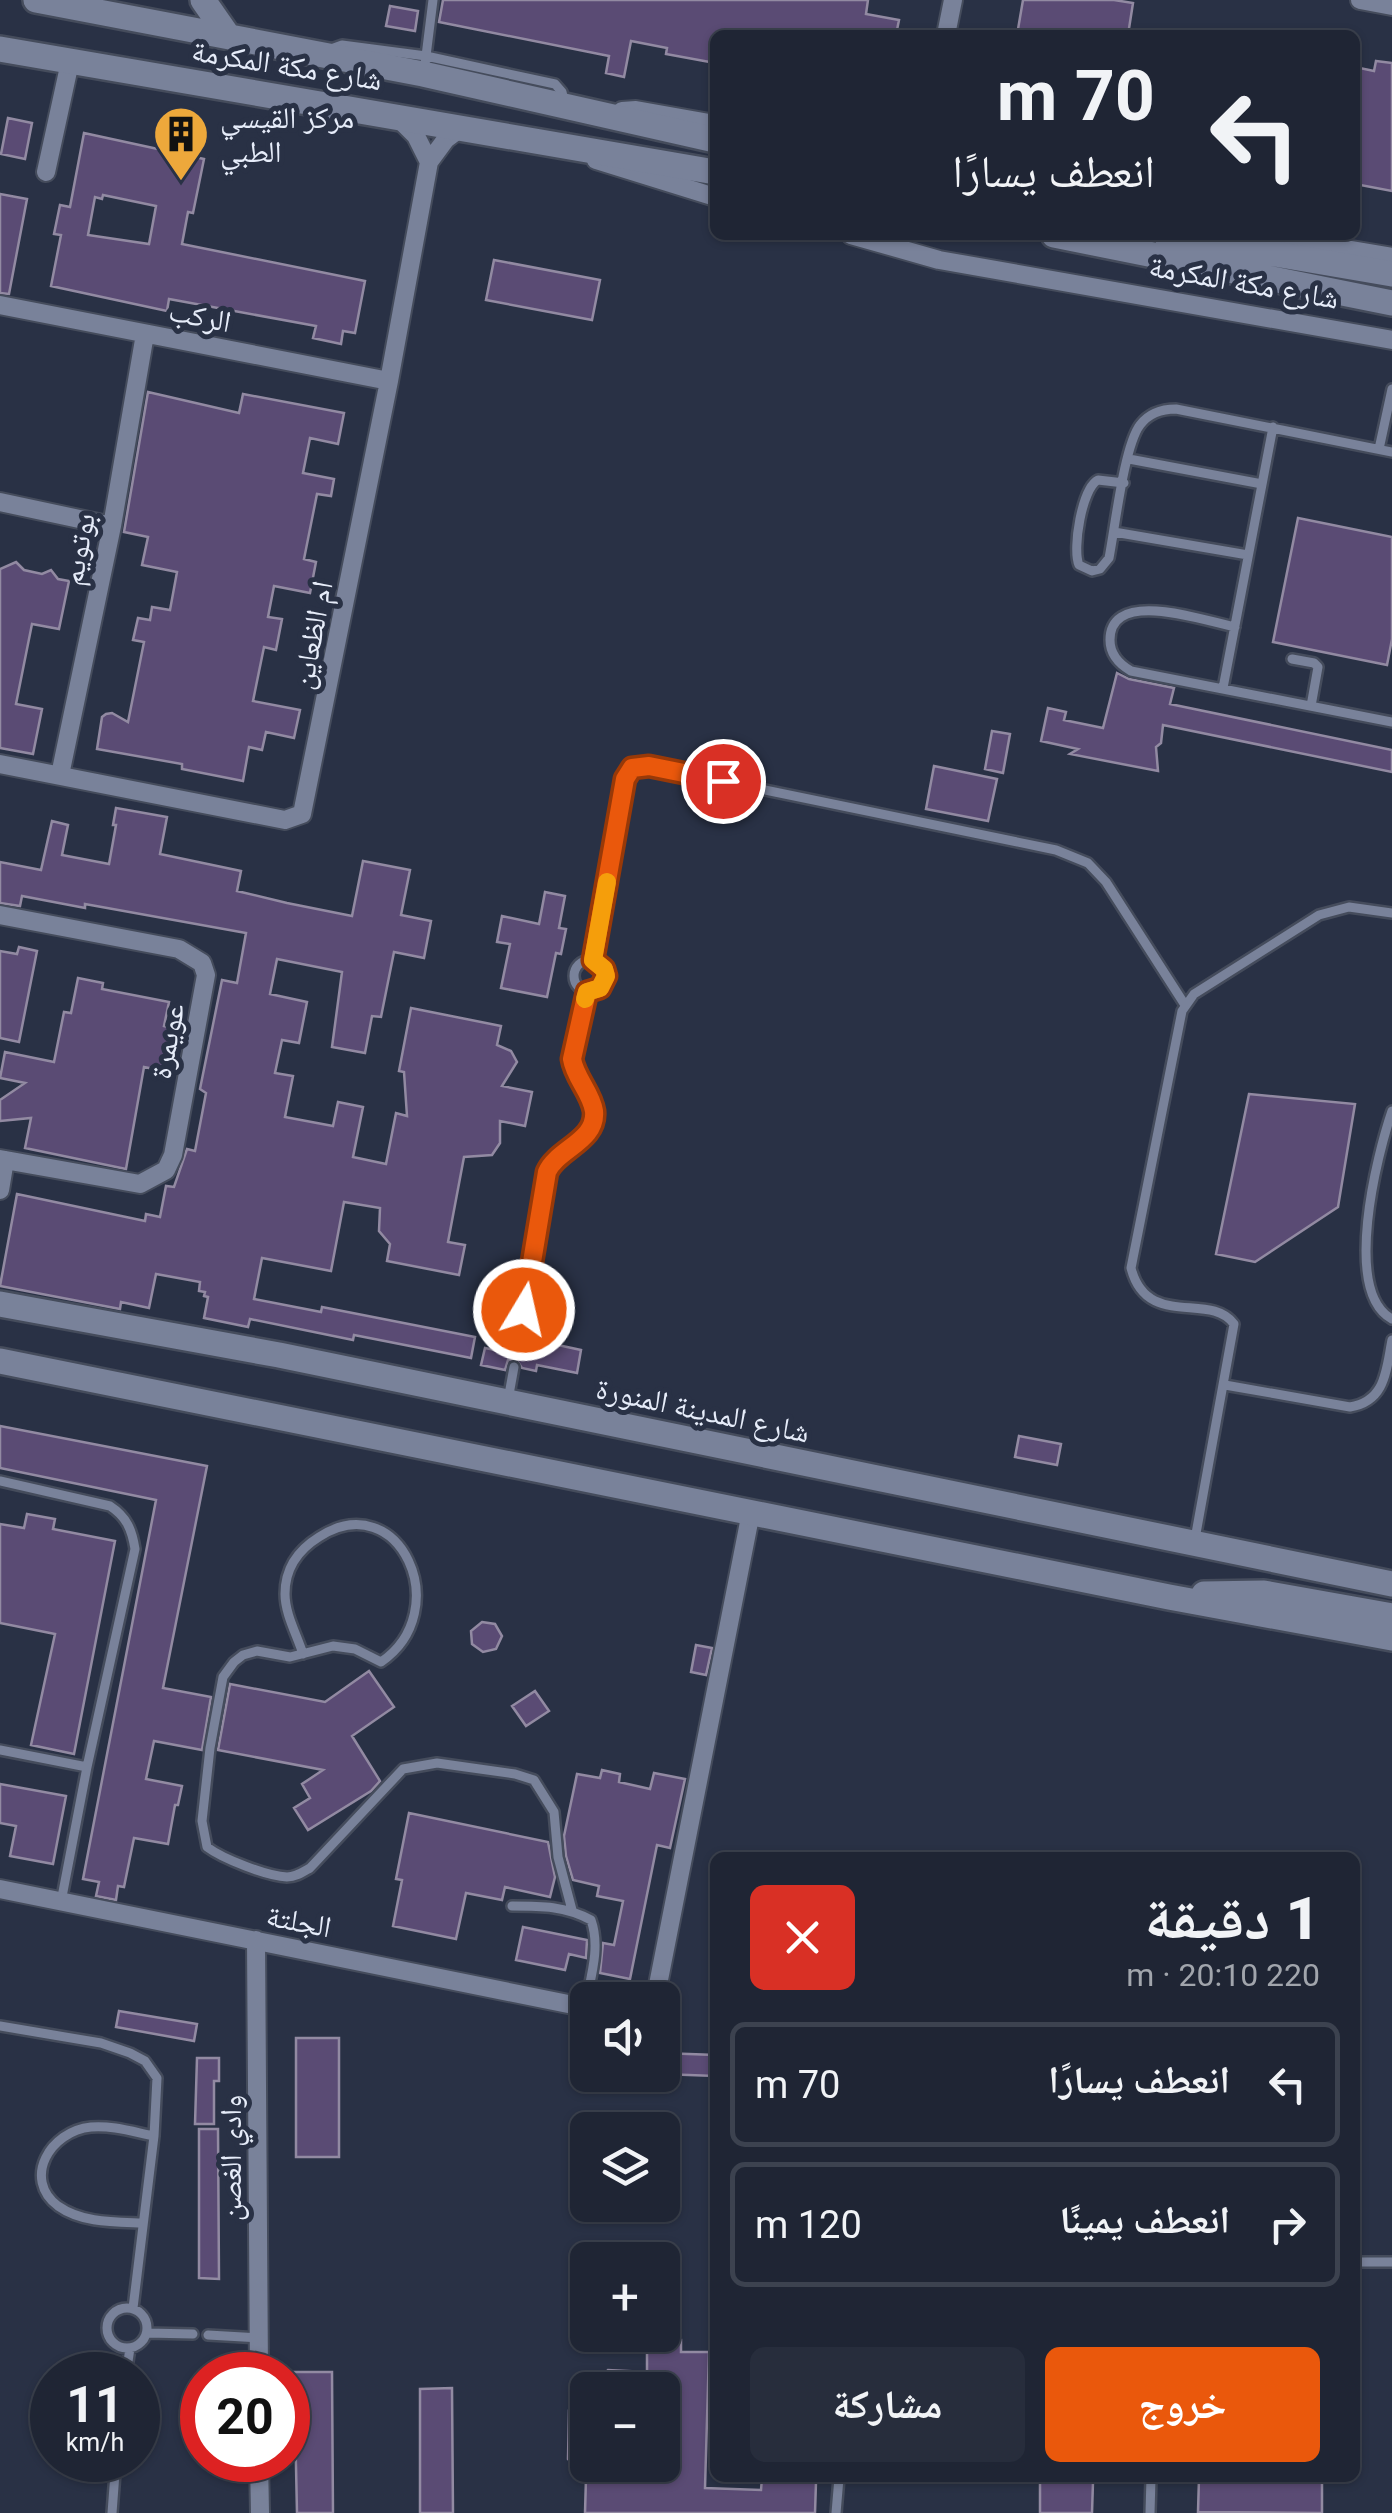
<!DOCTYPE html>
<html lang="ar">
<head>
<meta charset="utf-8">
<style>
  :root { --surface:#1f2534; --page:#272d3c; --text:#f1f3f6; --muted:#a1a5ac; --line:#3c424f; --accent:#ea580c }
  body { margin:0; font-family:Roboto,"Noto Naskh Arabic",sans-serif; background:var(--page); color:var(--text); direction:rtl; height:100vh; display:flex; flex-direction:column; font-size:38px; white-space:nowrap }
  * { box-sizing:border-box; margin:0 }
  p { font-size:32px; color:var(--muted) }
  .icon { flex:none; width:55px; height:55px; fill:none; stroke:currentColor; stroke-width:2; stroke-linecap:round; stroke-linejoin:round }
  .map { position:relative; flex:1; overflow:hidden; direction:ltr }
  .side { position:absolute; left:710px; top:1852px; width:650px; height:630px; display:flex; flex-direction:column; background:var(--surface); border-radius:15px; box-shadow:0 2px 8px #0004,0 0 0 2px var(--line); direction:rtl }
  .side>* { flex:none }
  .hud { position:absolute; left:710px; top:30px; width:650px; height:210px; border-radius:15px; box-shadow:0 2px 8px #0004,0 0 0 2px var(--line); direction:rtl; background:#1f2534; color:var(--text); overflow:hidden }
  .tools { position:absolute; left:570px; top:1982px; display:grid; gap:20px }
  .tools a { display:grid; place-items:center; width:110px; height:110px; border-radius:15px; background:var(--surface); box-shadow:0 2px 8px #0004,0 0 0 2px var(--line); font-size:50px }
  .speed { position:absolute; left:30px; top:2352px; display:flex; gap:20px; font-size:50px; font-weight:700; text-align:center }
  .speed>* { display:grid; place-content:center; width:130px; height:130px; border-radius:50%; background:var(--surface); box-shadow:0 2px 8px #0004,0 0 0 2px var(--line); line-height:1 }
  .speed small { font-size:25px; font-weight:400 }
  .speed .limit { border:15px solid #d22; background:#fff; color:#111 }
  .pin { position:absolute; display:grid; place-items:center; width:85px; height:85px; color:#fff; margin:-42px; border:5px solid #fff; border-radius:50%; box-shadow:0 2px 10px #0007 }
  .me { position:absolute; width:110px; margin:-55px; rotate:9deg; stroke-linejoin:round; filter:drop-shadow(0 0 8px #0008) }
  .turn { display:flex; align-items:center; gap:35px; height:210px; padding:0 40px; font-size:45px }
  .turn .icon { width:130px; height:130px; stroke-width:2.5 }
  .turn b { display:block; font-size:70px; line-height:85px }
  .round { display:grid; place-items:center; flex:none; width:105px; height:105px; border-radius:15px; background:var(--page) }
  .summary { display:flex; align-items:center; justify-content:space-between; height:170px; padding:0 40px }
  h1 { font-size:60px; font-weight:800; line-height:75px }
  .action { display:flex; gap:20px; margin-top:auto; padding:20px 40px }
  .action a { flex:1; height:115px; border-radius:15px; background:var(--accent); color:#fff; font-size:40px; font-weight:800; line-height:115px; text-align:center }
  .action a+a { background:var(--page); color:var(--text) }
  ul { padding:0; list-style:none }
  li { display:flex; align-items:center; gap:30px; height:125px; margin:0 20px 15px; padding:0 20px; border:5px solid var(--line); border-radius:15px }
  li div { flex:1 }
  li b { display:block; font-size:38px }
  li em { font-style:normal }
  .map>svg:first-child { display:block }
</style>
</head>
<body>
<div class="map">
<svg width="1392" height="2513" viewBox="0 0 1392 2513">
  <rect width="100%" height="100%" fill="#293145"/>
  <path fill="#5a4b74" stroke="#928aa2" stroke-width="2.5" fill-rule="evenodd" d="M443 0H868L866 14 899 20 896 35H715V63L666 54 667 48 631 41 624 77 606 73 609 56 439 22Z
    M1023 0H1114L1133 3 1128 35H1017Z
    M390 6 418 11 415 31 386 26Z
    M1376 61 1392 63V191L1355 184V67L1374 71Z
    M8 118 32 123 25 159 1 154Z
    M84 133 204 159 193 213 188 212 182 244 365 281 355 333 343 331 341 344 313 338 316 326 169 299 167 311 51 286 61 235 54 234 60 205 70 207ZM103 195 156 206 149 244 88 235 95 197 102 199Z
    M0 194 27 199 9 294 0 293Z
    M494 260 600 280 592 320 486 300Z
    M148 392 239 413 243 394 344 413 338 444 310 438 303 473 334 479 331 496 317 494 304 559 316 562 310 593 274 586 268 617 282 619 276 650 264 647 253 701 300 710 294 738 266 732 262 750 249 747 243 781 182 769V764L97 749 102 717 106 714 112 713 128 722 144 642 133 640 138 618 150 620 152 607 170 610 177 572 142 565 148 537 124 532Z
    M1298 518 1392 537V639L1387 665 1273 642Z
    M16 562 24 570 42 574 51 570 58 579 69 581 59 629 32 624 16 704 42 709 33 754 0 748V569Z
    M1117 673 1129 679 1174 688 1170 704 1392 750V772L1163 725 1161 743 1156 747 1158 771 1070 754 1078 749 1041 741 1048 708 1066 712 1064 720 1103 728Z
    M992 731 1010 734 1003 773 985 769Z
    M934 766 997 779 988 821 926 809Z
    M116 808 167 817 160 854 241 871 237 891 287 903 352 916 363 861 410 870 401 915 431 921 424 958 394 952 381 1017 372 1016 365 1053 332 1047 342 972 277 959 270 994 307 1002 299 1043 282 1040 275 1073 293 1076 285 1117 333 1126 338 1102 363 1107 353 1157 386 1164 396 1113 407 1116 404 1072 399 1071 411 1008 501 1026 497 1045 511 1051 517 1062 502 1086 532 1092 525 1126 500 1121V1143L492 1155 464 1157 448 1242 465 1245 459 1275 387 1261 390 1244 379 1231 380 1208 344 1202 331 1271 262 1258 254 1299 321 1312 322 1307 475 1337 471 1358 354 1335 353 1340 250 1319 248 1327 204 1318 208 1297 204 1296 205 1292 199 1291 200 1282 156 1274 149 1308 121 1302 120 1309 0 1286 17 1194 145 1221 146 1214 160 1217 166 1186 174 1187 187 1149 195 1151 206 1093 200 1089 222 980 237 983 246 933 85 904V908L22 896 20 906 0 903V862L41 870 52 821 68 825 62 855 109 864 116 825H113Z
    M545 892 565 896 559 928 566 929 561 954 556 953 547 997 501 988 510 944 497 942 502 916 539 924Z
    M19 947 37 951 19 1042 0 1038V951L17 954Z
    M78 978 103 983 102 989 169 1002 164 1026 172 1028 164 1071 144 1067 126 1169 25 1148 31 1118 0 1121V1100L25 1083 0 1078 5 1052 54 1062 64 1012 71 1013Z
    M1249 1094 1355 1104 1338 1207 1255 1262 1216 1254Z
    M544 1342 581 1350 577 1373 537 1365 536 1371 522 1368 516 1359 510 1360 512 1350 518 1353 526 1347 542 1350Z
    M485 1348 510 1353 505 1370 481 1365Z
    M0 1426 207 1466 163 1688 211 1697 202 1750 154 1741 146 1779 182 1786 178 1805H175L168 1844 134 1838 124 1887 118 1886 116 1900 96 1896 99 1882 83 1879 156 1500 0 1468Z
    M1019 1436 1061 1444 1057 1465 1015 1457Z
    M27 1514 55 1519 53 1529 115 1541 74 1754 31 1745 55 1634 0 1623V1524L24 1528Z
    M482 1622 495 1624 502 1636 496 1649 483 1652 472 1644 471 1631Z
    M696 1645 712 1648 706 1675 691 1672Z
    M369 1671 394 1707 352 1736 380 1781 371 1791 308 1830 294 1808 310 1798 302 1784 323 1770 218 1750 230 1684 325 1702Z
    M535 1691 549 1711 526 1726 512 1706Z
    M602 1770 620 1774 619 1782 650 1789 654 1773 685 1779 670 1848 657 1845 630 1979 600 1973 603 1943 614 1945 623 1901 597 1896 599 1886 573 1880 566 1856 564 1836 577 1774 600 1778Z
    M0 1784 66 1796 53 1864 10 1856 16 1826 0 1823Z
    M409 1813 548 1842 555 1877 550 1897 505 1887 502 1900 466 1893 456 1939 393 1926 402 1880 396 1879Z
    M523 1927 587 1940 586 1958 569 1954 565 1970 516 1960Z
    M119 2011 197 2024 194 2041 116 2027Z
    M296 2038H339V2157H296Z
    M662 2053 715 2055V2076L662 2074Z
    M197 2058H219V2081H214V2124H195Z
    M199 2129H218L219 2279 199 2278Z
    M647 2335H665V2340H681V2352H709L705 2488 761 2490 762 2478 816 2482 815 2513H585L586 2478 568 2459 569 2410 588 2391V2465H662V2390H589L608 2370 647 2372Z
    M294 2372H332L333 2513H297Z
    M452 2388 453 2513H420V2389Z
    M1040 2478H1071V2482H1093L1092 2513H1040Z
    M1199 2478H1322V2513L1198 2512Z"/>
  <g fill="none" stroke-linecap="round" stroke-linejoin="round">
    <g stroke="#454c5c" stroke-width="14">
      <path id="lane" d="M331 49 342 45 426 56 433 0
        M424 73 426 56 555 84 562 92 564 101
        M1379 449 1392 389
        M1129 459 1262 484
        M1124 483 1098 480C1082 488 1072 549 1079 565L1092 571 1100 569 1109 558C1115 528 1124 446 1140 425 1149 413 1161 409 1176 409L1392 452
        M1114 532 1248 555
        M1235 627C1205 621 1110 587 1110 640 1110 655 1119 664 1131 671L1392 722
        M1292 659 1314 663 1318 667 1311 706
        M1223 688 1273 427
        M593 960 625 779 632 768 649 766 1056 850 1088 863 1106 882 1185 1005
        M574 976a16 16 0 1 1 32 0a16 16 0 1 1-32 0Z
        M1392 1111C1377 1155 1342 1292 1392 1319
        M518 1345 547 1172C557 1149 597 1141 594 1111 591 1092 575 1078 572 1059L587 992
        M1225 1385 1350 1407C1386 1401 1386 1370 1392 1340
        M508 1400 514 1367
        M0 1481 110 1506C127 1517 132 1530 135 1549L87 1767 61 1902
        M1195 1539 1234 1324C1210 1291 1147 1330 1131 1268L1182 1011 1194 994 1319 915 1349 907 1392 913
        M303 1654C297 1635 285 1614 285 1594 285 1569 298 1550 319 1537 400 1485 456 1611 381 1662L355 1649 333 1646 290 1657 257 1651 243 1655 234 1662 223 1677 210 1748 202 1821 207 1847C223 1859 267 1876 287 1877 296 1877 303 1872 310 1868L403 1769 437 1763 515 1774 534 1780 554 1812 558 1857 572 1910
        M0 1750 87 1767
        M512 1906C542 1906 565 1906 591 1920 601 1948 590 1979 585 2007
        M0 2026 101 2043 130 2053 145 2061 157 2078 154 2136 133 2308
        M142 2223C114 2222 82 2223 58 2206 22 2179 50 2131 91 2127 111 2125 134 2132 154 2136
        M1355 2262H1392
        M107 2328a20 20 0 1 1 40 0a20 20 0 1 1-40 0Z
        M147 2333 193 2334
        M208 2335 259 2338
        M126 2375 130 2348
        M112 2513 116 2460
        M836 2513 839 2478
        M1150 2513 1151 2478"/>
    </g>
    <g stroke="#454c5c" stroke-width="22">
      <path id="street" d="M1360 0 1392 6
        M946 35 953 0
        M622 111 636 110 715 124
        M398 118 416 136 429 162
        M596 160 715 197
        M46 172 70 62
        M851 235 939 260 1392 340
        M1262 235 1392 257
        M0 305 389 381
        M0 502 112 526
        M0 764 285 820 302 814 389 381 429 162 446 139 462 127
        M60 775 112 526 145 334
        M0 915 179 949 202 963 206 975 173 1155 166 1170 140 1184 0 1159
        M0 1190 5 1160
        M0 1889 588 2008
        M256 1940 259 2375
        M655 2000 751 1512
        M259 2460 260 2513"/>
    </g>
    <g stroke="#454c5c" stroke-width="30">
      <path id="secondary" d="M36 0 423 74 715 140
        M203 0 228 36
        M0 49 715 172
        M1054 235 1392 303
        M1166 235 1392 274
        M0 1304 279 1355 1392 1584
        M0 1361 1169 1597 1392 1638
        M1204 1594 1264 1593 1392 1616"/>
    </g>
    <use href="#lane" stroke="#79829a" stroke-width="9"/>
    <use href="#street" stroke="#79829a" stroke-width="18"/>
    <use href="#secondary" stroke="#79829a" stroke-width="25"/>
  </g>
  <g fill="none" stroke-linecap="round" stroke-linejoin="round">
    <g stroke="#983908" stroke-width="25">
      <path id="route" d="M524 1310 547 1172C557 1149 597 1141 594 1111 591 1092 575 1078 572 1059L587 992 600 988 606 976 604 969 593 960 625 779 632 768 649 766 723 781"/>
    </g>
    <use href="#route" stroke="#ea580c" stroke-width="18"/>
    <path stroke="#f59e0b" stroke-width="18" d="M585 999 587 992 600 988 606 976 604 969 593 960 607 882"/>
  </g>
  <defs>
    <g id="building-pin" transform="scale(2.875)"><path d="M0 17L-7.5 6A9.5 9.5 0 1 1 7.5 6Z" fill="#eda83b" stroke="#293145"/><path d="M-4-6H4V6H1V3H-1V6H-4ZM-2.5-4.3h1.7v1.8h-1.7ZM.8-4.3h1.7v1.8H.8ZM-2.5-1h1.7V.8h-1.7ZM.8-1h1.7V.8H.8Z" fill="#111"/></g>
  </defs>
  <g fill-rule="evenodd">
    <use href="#building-pin" x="181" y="134"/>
  </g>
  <g text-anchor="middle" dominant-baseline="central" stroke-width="10" stroke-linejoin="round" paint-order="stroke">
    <g font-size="30" fill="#e6ecf9" stroke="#293145">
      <text transform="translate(287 65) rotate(9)">شارع مكة المكرمة</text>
      <text transform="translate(1244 282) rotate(10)">شارع مكة المكرمة</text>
      <text transform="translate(200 316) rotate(11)">الركب</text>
      <text transform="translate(78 549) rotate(-79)">بوتويم</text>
      <text transform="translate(312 635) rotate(-79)">ام الظعاين</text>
      <text transform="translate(167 1041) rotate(-79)">عويمرة</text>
      <text transform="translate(703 1410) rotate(12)">شارع المدينة المنورة</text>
      <text transform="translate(299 1921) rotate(11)">الجلتة</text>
      <text transform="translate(230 2158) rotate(-90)">وادي الغصن</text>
    </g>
    <g font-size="30" fill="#e6ecf9" stroke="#293145" text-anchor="start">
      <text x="220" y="117">مركز القيسي<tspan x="220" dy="34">الطبي</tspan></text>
    </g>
  </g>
</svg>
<div class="tools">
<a><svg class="icon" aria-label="sound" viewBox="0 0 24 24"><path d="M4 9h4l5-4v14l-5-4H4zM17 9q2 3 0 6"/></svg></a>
<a><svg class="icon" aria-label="layers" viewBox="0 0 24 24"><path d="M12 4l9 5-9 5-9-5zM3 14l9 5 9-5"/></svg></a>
<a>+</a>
<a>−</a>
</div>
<div class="speed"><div>11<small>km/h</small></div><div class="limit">20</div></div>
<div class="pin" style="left:723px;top:781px;background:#d93025"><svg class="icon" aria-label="arrive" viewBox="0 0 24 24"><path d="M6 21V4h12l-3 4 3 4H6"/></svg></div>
<svg class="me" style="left:524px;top:1310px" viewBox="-20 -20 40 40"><circle r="17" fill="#ea580c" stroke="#fff" stroke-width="3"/><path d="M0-11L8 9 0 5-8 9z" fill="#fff"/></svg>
<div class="hud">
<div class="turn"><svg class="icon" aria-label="left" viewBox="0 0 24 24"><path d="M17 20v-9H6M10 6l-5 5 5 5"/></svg><div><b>70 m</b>انعطف يسارًا</div></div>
</div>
<section class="side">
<div class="summary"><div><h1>1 دقيقة</h1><p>220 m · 20:10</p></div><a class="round" style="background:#d93025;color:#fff"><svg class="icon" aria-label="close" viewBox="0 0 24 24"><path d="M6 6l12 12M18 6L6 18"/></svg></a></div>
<ul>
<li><svg class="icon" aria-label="left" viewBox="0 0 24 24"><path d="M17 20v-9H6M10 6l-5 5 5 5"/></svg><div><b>انعطف يسارًا</b></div><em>70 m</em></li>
<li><svg class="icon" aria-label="right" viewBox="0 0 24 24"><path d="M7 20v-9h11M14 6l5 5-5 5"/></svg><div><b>انعطف يمينًا</b></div><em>120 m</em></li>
</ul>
<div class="action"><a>خروج</a><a>مشاركة</a></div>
</section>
</div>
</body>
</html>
